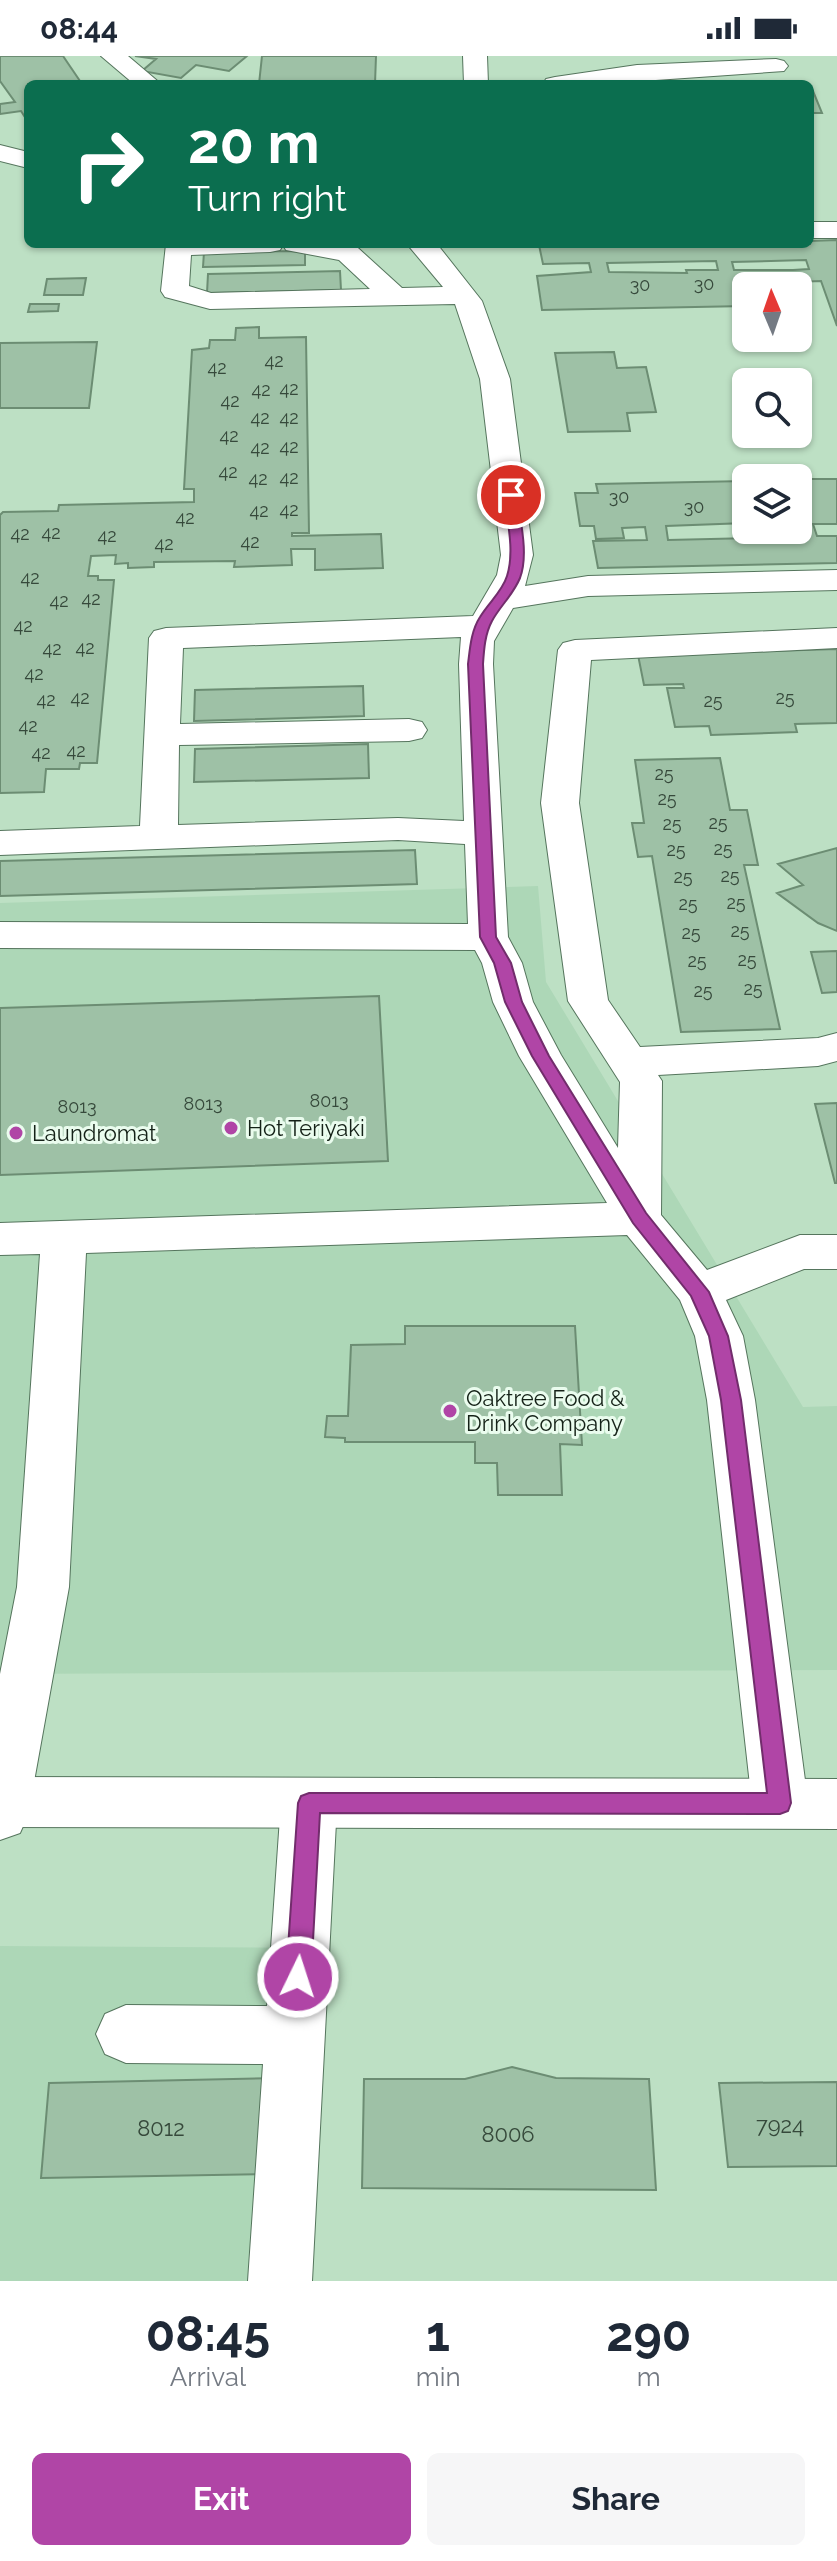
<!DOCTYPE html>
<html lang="en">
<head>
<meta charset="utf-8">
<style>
  :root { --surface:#fff; --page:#f6f6f7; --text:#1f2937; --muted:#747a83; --accent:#b045a6 }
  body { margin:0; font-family:Raleway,sans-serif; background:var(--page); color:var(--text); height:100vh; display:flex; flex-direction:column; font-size:30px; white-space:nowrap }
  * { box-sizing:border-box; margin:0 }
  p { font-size:26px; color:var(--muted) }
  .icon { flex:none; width:44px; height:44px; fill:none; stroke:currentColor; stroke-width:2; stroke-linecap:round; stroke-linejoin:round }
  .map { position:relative; height:2225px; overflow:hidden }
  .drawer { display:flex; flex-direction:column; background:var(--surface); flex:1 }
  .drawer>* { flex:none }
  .hud { position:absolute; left:24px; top:24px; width:790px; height:168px; border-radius:12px; box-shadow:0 2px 6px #0004; background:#0b6e4f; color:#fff; overflow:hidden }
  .needle { width:52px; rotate:358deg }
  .tools { position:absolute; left:732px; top:216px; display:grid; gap:16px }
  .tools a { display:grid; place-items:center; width:80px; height:80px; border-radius:12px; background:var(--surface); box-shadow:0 2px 6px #0004; font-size:40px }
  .pin { position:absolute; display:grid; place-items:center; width:68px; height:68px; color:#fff; margin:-34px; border:4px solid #fff; border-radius:50%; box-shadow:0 2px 8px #0007 }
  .me { position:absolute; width:88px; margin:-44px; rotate:4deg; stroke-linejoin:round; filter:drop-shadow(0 0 6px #0008) }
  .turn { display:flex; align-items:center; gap:28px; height:168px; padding:0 32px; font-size:36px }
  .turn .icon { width:104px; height:104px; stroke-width:2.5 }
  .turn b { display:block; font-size:56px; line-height:68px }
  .eta { display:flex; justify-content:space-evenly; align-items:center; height:136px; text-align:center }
  .eta b { font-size:48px; font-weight:700; line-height:56px }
  .button { display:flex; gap:16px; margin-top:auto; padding:16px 32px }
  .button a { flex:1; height:92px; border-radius:12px; background:var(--accent); color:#fff; font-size:32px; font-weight:700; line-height:92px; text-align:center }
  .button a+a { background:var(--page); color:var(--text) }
  .status { display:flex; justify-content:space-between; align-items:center; height:56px; padding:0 40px; background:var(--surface); direction:ltr }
  .status svg { height:22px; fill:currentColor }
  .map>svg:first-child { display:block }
</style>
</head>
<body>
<div class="status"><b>08:44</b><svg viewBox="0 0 49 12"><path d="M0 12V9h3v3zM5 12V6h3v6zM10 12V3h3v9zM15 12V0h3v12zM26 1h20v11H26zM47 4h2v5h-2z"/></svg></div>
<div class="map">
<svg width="837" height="2225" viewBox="0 0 837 2225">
  <rect width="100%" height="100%" fill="#bde0c4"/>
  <path fill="#add7b7" d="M538 830 546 926 803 1351 837 1350V1614L0 1618V847Z
    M0 1890 321 1892 308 2225H0Z"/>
  <path fill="#9ec1a6" stroke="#6c8d73" stroke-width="2" fill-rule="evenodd" d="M0 0H63L82 28H28V66L21 55 0 58V48L15 46 0 25Z
    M135 0H247L229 15 196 9 181 22 142 15 156 3Z
    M262 0H376L375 28H259Z
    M810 35H813L822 57H810Z
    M837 184V270L821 225 794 226 796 230H746V250L542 254 537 220 591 216 589 207 543 208 539 189 810 188V185ZM806 204 809 213 793 214H734L732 206ZM716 205 718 214H686L687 217 609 216 607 207Z
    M305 195V209L203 211 204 196Z
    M340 215 341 234 207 237 208 218Z
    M86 222 83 239H44L47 223Z
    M30 248H59L58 255 28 256Z
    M259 271V282L306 281 309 477H292V480L381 478 383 512 315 514V493H291L292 509 234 511 235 505 154 506V511L128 512V507L115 508 116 499 91 500 88 520H98V524H114L97 707H80L79 713H46L44 736 0 737V459L3 456 58 455 59 449 194 446V433H184L192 294 209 292 210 284H235L236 272Z
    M97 286 89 352H0V287Z
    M614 296 617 312 646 311 656 356 627 357 630 375 568 376 555 297Z
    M798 423H837V468H813L817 480H837V507L598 512 593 485 647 484 645 471 622 472 624 482 596 483 594 470H580L575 437H598L596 428 746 425V467L666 470 668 484 798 481Z
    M837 593V667L795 668 797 676 711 679 709 670 675 671 667 632H684L683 628 644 629 638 599Z
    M363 630 364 660 194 665 195 634Z
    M368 688 369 722 194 726 195 693Z
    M720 702 730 754H747L758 809H744L780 973 681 976 652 800 638 801 632 767H644L635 704Z
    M837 792V875L818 867 777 837 803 829 778 808Z
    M415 794 417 828 0 840V805Z
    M837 895V936L822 937 811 896Z
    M379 940 388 1105 0 1119V952Z
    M837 1047V1127H835L815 1048Z
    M405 1270H575L582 1389 560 1388 562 1439H498L497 1407H475V1386H345V1382L325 1381 327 1360H348L351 1289 405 1288Z
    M512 2011 556 2022 649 2023 656 2134 362 2132 364 2023H465Z
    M277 2022 276 2118 41 2122 49 2027Z
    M837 2026V2110L728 2111 719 2027Z"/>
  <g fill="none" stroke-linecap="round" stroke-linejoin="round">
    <g stroke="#55755d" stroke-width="2">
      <path id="minor" d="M101 0H128L161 28H134Z
        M463 0H487L488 28H464Z
        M776 3 784 5 788 10 784 15 598 28H543L546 23 555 21 637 9Z
        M0 89 28 96V112L0 105Z
        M810 166H837V182H810Z
        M166 188H339L358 192 402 232 443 231 407 188H437L482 245 510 323 533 499 525 530 588 520 837 514V534L588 540 513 552 494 585 493 608 508 881 522 907 533 946 561 999 618 1092 620 1026 568 945 541 747 558 594 563 587 575 584 837 572V592L591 604 579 747 608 944 640 991 818 982 837 977V1005L818 1010 658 1019 662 1025 661 1159 707 1214 800 1179H837V1213H804L726 1244 743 1280 755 1344 808 1747 800 1765 780 1772 760 1765 752 1747 707 1344 695 1280 680 1244 627 1179 86 1197 69 1531 28 1759 20 1777 0 1784V1618L17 1531 40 1198 0 1199V1167L607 1147 519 1000 493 946 482 907 475 894 0 892V866L468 868 465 788 398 784 0 799V775L140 770 149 582 154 575 166 572 473 560 497 519 501 499 480 323 455 248 210 253 165 241 161 235ZM283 189 286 194 339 204 370 233 211 237 189 230 191 199 270 196 280 194ZM461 581 459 608 464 765 398 762 178 769 179 689 409 685 422 682 427 674 422 666 409 663 180 668 183 592Z
        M309 1722 329 1729 337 1747 312 2225H248L263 2008 126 2007 105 1998 96 1978 105 1958 126 1949 267 1950 281 1747 289 1729Z"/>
    </g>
    <g stroke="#55755d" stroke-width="2">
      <path id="major" d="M0 1721 837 1723V1773L0 1771Z"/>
    </g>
    <use href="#minor" fill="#fff" fill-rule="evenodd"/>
    <use href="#major" fill="#fff" fill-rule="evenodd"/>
  </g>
  <path fill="#b045a6" stroke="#722d6c" stroke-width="2" d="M511 435 517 439C520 464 529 498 520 522 513 539 500 550 492 565 485 578 484 593 483 608L496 881 511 907 522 946 549 1000 646 1157 709 1236 728 1280 741 1344 791 1747 788 1755 780 1758 320 1757 311 1921 307 1929 298 1932 290 1929 286 1921 298 1747 301 1740 309 1737H767L721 1344 709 1280 691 1240 633 1167 532 1000 505 946 494 907 480 881 468 608C470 592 471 575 480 561 489 546 502 536 507 520 515 495 507 464 504 439Z"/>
  <g fill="#b045a6" stroke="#eafcee" stroke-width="3">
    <circle cx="231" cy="1072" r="8"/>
    <circle cx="16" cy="1077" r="8"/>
    <circle cx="450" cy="1355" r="8"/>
  </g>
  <g text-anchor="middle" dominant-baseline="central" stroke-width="6" stroke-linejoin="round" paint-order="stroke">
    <g font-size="18" fill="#36493b">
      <text x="704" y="227">30</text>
      <text x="640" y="228">30</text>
      <text x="274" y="304">42</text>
      <text x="217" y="311">42</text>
      <text x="289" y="332">42</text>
      <text x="261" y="333">42</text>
      <text x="230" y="344">42</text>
      <text x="260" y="361">42</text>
      <text x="289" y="361">42</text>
      <text x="229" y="379">42</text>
      <text x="289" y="390">42</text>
      <text x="260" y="391">42</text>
      <text x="228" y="415">42</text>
      <text x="289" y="421">42</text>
      <text x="258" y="422">42</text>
      <text x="619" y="440">30</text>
      <text x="694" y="450">30</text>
      <text x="289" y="453">42</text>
      <text x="259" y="454">42</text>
      <text x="185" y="461">42</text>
      <text x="51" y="476">42</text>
      <text x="20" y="477">42</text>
      <text x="107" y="479">42</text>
      <text x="250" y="485">42</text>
      <text x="164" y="487">42</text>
      <text x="30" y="521">42</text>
      <text x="91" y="542">42</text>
      <text x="59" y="544">42</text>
      <text x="23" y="569">42</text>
      <text x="85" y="591">42</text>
      <text x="52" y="592">42</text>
      <text x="34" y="617">42</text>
      <text x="80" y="641">42</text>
      <text x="785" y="641">25</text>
      <text x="46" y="643">42</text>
      <text x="713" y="644">25</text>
      <text x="28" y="669">42</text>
      <text x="76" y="694">42</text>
      <text x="41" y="696">42</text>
      <text x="664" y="717">25</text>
      <text x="667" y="742">25</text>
      <text x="718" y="766">25</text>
      <text x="672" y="767">25</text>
      <text x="723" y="792">25</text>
      <text x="676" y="793">25</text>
      <text x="730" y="819">25</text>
      <text x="683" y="820">25</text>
      <text x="736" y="846">25</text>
      <text x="688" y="847">25</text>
      <text x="740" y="874">25</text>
      <text x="691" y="876">25</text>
      <text x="747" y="903">25</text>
      <text x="697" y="904">25</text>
      <text x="753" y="932">25</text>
      <text x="703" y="934">25</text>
      <text x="329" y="1044">8013</text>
      <text x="203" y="1047">8013</text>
      <text x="77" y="1050">8013</text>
    </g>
    <g font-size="22" fill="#142117" stroke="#eafcee" text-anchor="start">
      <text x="247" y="1072">Hot Teriyaki</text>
      <text x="32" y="1077">Laundromat</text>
      <text x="466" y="1342">Oaktree Food &amp;<tspan x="466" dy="25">Drink Company</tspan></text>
    </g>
    <g font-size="22" fill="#36493b">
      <text x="780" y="2069">7924</text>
      <text x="161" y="2072">8012</text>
      <text x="508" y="2078">8006</text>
    </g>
  </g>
</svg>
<div class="tools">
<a><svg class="needle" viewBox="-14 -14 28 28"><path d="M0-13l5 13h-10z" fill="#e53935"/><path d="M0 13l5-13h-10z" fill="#747a83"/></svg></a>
<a><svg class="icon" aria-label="search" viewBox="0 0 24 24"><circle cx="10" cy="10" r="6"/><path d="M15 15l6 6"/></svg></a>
<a><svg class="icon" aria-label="layers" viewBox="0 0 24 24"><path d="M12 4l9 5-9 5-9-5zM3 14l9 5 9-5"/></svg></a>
</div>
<div class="pin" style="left:511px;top:439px;background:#d93025"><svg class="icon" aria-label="arrive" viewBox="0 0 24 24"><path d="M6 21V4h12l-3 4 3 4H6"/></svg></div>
<svg class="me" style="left:298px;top:1921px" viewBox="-20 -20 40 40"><circle r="17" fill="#b045a6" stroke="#fff" stroke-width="3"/><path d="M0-11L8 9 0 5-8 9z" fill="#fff"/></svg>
<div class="hud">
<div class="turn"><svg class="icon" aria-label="right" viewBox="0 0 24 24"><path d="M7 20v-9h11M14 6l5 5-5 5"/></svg><div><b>20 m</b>Turn right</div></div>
</div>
</div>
<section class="drawer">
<div class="eta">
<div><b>08:45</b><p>Arrival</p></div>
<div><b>1</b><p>min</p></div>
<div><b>290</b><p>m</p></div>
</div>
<div class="button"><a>Exit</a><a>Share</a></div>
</section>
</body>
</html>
